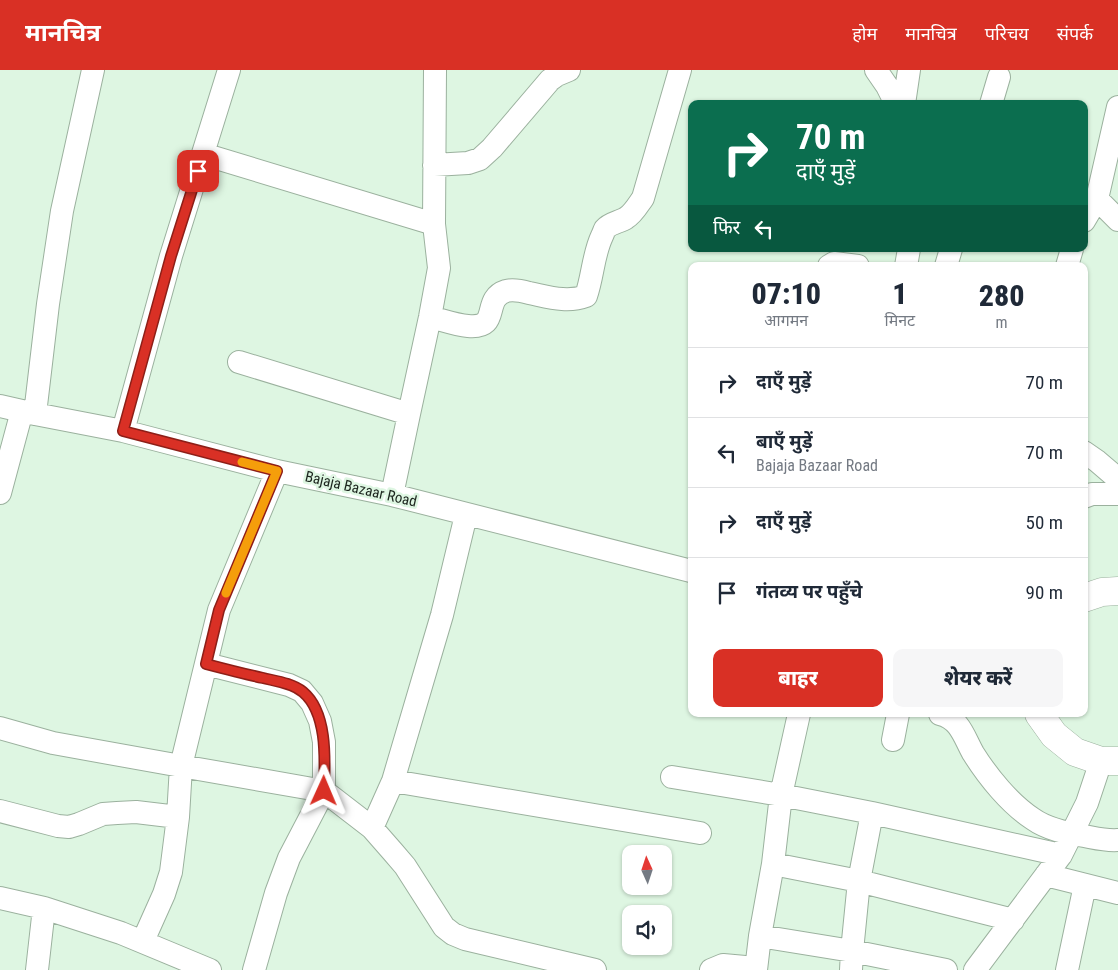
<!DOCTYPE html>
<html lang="hi">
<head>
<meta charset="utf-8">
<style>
  :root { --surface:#fff; --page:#f6f6f7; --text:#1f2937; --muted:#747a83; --line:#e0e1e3; --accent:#d93025 }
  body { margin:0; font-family:"Roboto Condensed","Noto Sans Devanagari",sans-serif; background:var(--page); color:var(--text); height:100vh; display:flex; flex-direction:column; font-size:19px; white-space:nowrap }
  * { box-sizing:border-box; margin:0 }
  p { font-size:16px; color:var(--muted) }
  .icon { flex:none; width:28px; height:28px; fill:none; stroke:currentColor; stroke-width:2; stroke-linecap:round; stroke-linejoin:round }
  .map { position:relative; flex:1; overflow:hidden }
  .details { position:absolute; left:688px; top:192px; width:400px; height:455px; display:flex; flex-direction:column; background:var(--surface); border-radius:10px; box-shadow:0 1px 4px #0004 }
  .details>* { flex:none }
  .top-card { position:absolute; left:688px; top:30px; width:400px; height:152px; border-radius:10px; box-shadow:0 1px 4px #0004; background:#0b6e4f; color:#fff; overflow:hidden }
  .needle { width:32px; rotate:357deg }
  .fabs { position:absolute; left:622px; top:775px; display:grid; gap:10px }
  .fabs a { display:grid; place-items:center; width:50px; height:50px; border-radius:10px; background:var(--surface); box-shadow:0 1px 4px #0004; font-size:25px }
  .pin { position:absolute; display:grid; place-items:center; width:42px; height:42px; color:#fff; margin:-21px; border-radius:10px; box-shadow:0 2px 8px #0006 }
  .me { position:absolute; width:55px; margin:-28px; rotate:1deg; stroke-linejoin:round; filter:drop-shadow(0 0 4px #0008) }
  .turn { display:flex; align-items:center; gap:18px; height:105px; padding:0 25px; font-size:22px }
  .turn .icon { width:65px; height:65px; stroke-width:2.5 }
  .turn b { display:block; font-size:35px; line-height:42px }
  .then { display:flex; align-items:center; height:48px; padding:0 25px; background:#0003; gap:10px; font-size:19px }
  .eta { display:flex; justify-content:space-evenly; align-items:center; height:85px; text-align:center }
  .eta b { font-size:30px; font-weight:800; line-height:35px }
  .cta { display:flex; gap:10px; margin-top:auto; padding:10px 25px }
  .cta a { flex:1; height:58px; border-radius:10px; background:var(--accent); color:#fff; font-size:20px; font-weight:800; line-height:58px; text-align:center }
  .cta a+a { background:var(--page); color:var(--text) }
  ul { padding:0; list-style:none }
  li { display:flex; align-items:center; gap:15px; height:70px; padding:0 25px; border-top:1px solid var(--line) }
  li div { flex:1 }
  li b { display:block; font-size:19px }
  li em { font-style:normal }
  header { display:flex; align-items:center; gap:30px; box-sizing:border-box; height:70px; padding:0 25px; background:var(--accent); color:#fff }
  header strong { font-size:24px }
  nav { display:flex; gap:28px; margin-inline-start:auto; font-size:18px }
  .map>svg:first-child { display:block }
</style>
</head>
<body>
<header>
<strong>मानचित्र</strong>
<nav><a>होम</a><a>मानचित्र</a><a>परिचय</a><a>संपर्क</a></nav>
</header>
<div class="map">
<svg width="1118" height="900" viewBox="0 0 1118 900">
  <rect width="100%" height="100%" fill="#def6e2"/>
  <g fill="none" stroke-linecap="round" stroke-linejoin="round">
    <g stroke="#9bb19e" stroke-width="24">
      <path id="minor" d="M876 0 887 16 896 34
        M904 34 909 0
        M991 34 999 7
        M1118 37 1097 129 1118 150
        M203 84 434 154
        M434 95 468 93 480 89 492 78 550 10 557 5 569 0
        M1084 151 1097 129
        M829 196 834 193 858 196
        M906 196 909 179
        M946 196 951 179
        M1067 196 1072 179
        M430 247C442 250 456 255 468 256 502 259 481 229 506 221 513 219 522 221 529 223 549 227 567 233 586 226 593 206 593 185 602 166 603 164 604 161 605 159 610 153 620 152 626 148 633 144 638 135 643 128L680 0
        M239 292 409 344
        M0 336 35 344 123 361 277 401 392 425 691 501
        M35 344 48 234 62 141 93 0
        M123 361 171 186 229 0
        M1084 382 1097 391 1118 409
        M0 423 22 341
        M392 425 409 344 430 247 439 198 434 154 435 0
        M1084 427 1092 424H1118
        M206 594 289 615 302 621 312 633 320 651 324 672V721L289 788 276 823 254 900
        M940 644C960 649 964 667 973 683 988 707 1010 734 1033 749 1047 759 1066 763 1084 766 1095 768 1106 771 1118 770
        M0 658 53 673 181 696 324 721 372 758 393 782 405 796 444 857 453 864 465 869 595 900
        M893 670 898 644
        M672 707 781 725 872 743 1061 785
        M393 711 700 763
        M0 741 58 756 69 757 79 754 103 744 117 743 136 742 178 747
        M372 758 393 711 442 545 466 445
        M773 794 859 811 1013 850
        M1046 805 1118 823
        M0 828 44 838 121 863 210 900
        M760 866 852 881 946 900
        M143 871 164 824 171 802 178 747 181 696 219 540 277 401
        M37 900 44 838
        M711 900 723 895 756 898
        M756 900 760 866 773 794 781 725 799 644
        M851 900 852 881 859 811 872 743
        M975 900 1061 785 1087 733 1101 691
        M1067 900 1085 815"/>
    </g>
    <g stroke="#9bb19e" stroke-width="29">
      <path id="major" d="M1084 528 1102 522 1118 521
        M1039 644 1054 665 1075 682 1101 691H1118"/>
    </g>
    <use href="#minor" stroke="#fff" stroke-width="22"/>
    <use href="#major" stroke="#fff" stroke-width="28"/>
  </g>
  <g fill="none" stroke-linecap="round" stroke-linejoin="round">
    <g stroke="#8d1f18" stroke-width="12">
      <path id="route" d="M198 101 171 186 123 361 277 401 219 540 206 594C225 599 244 604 263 608 275 611 292 613 303 622 328 643 325 691 324 721"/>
    </g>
    <use href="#route" stroke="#d93025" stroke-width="9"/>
    <path stroke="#f59e0b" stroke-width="9" d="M226 523 277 401 242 392"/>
  </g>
  <g text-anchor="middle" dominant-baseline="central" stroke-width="5" stroke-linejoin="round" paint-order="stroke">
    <g font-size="15" fill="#1c251e" stroke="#def6e2">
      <text transform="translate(361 419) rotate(13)">Bajaja Bazaar Road</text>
    </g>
  </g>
</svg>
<div class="fabs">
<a><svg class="needle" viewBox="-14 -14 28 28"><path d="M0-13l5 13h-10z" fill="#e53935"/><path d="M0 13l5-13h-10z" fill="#747a83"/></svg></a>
<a><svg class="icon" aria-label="sound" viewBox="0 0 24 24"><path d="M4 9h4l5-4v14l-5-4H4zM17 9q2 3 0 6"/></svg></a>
</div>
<div class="pin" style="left:198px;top:101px;background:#d93025"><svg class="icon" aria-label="arrive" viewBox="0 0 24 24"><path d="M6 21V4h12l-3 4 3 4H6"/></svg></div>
<svg class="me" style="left:324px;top:721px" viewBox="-20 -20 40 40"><path d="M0-17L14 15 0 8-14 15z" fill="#d93025" stroke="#fff" stroke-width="4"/></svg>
<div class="top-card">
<div class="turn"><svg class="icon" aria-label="right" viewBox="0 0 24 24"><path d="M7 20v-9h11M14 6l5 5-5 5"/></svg><div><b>70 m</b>दाएँ मुड़ें</div></div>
<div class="then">फिर<svg class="icon" aria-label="left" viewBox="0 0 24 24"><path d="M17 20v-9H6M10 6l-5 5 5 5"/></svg></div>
</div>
<section class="details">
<div class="eta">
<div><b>07:10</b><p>आगमन</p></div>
<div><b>1</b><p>मिनट</p></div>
<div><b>280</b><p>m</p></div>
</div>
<ul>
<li><svg class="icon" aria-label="right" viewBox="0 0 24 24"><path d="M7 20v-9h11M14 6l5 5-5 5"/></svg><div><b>दाएँ मुड़ें</b></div><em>70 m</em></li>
<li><svg class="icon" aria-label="left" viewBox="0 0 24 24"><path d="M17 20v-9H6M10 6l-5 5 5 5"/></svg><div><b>बाएँ मुड़ें</b><p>Bajaja Bazaar Road</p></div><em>70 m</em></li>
<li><svg class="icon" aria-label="right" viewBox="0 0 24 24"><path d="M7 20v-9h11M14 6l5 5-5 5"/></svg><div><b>दाएँ मुड़ें</b></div><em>50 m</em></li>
<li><svg class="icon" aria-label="arrive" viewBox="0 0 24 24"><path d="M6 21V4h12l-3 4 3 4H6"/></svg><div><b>गंतव्य पर पहुँचे</b></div><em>90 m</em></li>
</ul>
<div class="cta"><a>बाहर</a><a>शेयर करें</a></div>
</section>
</div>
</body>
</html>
